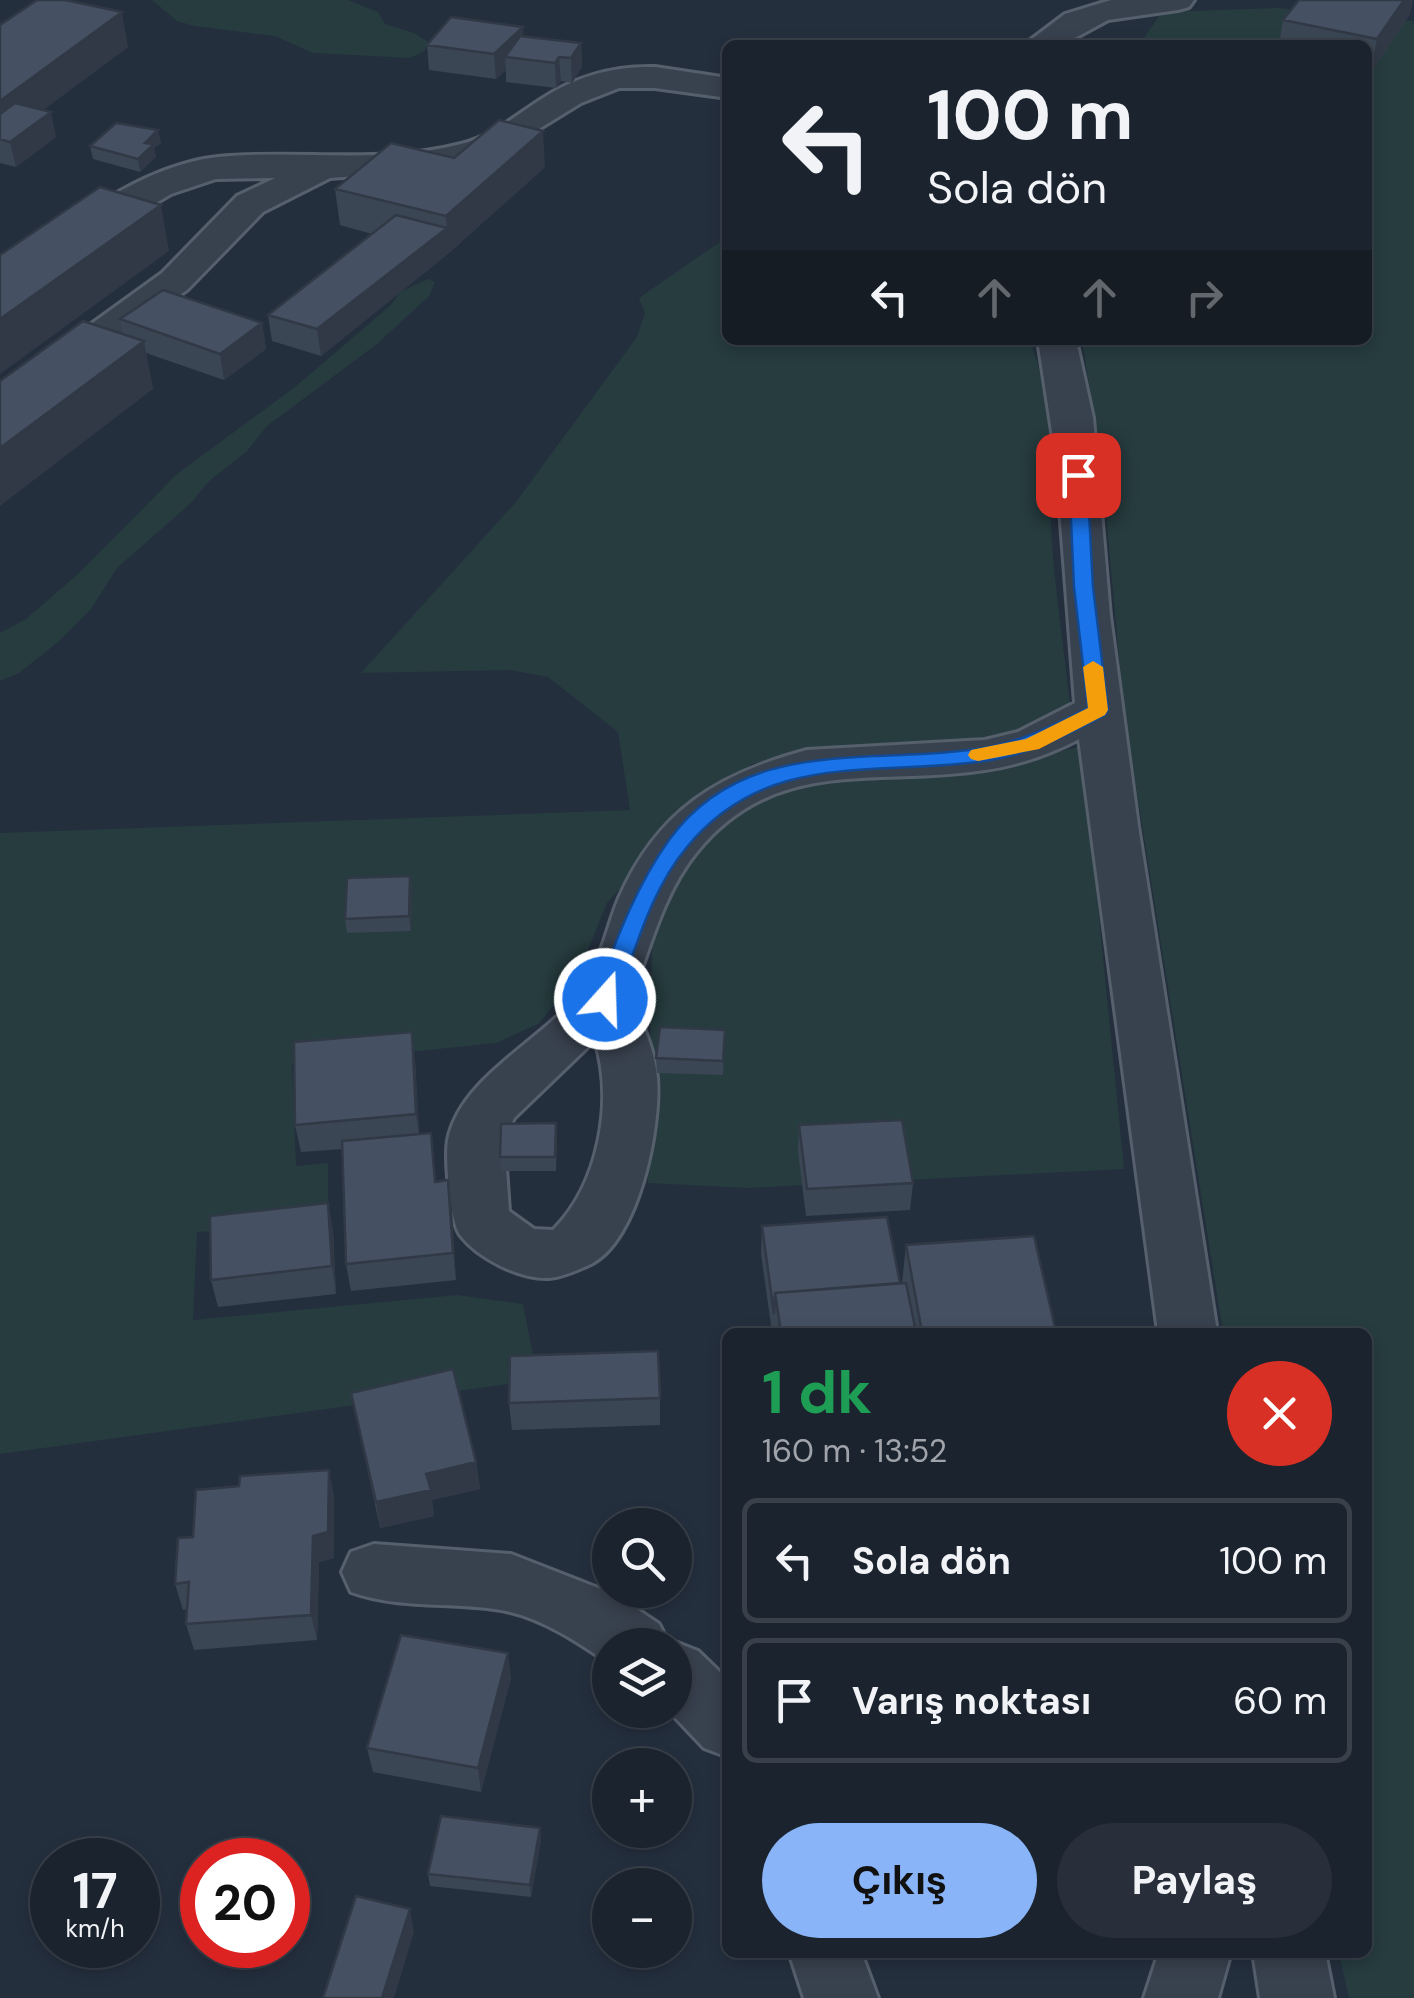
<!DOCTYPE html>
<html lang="tr">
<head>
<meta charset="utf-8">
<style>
  :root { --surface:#1b232e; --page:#282f3a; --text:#f1f3f6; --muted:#a0a4aa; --line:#39404a; --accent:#8ab4f8 }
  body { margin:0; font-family:"DM Sans",sans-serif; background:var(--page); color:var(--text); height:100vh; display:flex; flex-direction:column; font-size:38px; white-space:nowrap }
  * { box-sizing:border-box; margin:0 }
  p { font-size:32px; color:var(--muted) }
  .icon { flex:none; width:55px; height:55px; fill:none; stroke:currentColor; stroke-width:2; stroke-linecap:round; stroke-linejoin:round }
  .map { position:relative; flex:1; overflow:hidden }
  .sheet { position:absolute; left:722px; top:1328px; width:650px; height:630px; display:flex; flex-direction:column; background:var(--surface); border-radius:15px; box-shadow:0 5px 15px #0003,0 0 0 2px var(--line) }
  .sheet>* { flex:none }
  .hud { position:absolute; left:722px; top:40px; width:650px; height:305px; border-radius:15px; box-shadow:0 5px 15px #0003,0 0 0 2px var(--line); background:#1b232e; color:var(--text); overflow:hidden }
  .fabs { position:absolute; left:592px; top:1508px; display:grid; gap:20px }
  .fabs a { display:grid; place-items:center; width:100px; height:100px; border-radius:50%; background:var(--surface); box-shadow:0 5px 15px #0003,0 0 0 2px var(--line); font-size:50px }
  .speed { position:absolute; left:30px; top:1838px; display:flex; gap:20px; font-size:50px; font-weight:700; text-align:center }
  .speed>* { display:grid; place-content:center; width:130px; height:130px; border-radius:50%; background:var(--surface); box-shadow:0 5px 15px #0003,0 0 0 2px var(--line); line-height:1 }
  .speed small { font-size:25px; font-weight:400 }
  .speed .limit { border:15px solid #d22; background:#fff; color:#111 }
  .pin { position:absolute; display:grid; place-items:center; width:85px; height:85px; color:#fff; margin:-42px; border-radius:20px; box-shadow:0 5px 15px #0006 }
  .me { position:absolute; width:110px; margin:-55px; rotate:20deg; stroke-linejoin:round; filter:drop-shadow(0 0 8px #0008) }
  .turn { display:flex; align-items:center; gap:35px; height:210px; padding:0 40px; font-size:45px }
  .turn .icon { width:130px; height:130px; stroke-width:2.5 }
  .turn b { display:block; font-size:70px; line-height:85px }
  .lanes { display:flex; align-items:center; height:95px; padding:0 40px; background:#0003; justify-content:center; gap:50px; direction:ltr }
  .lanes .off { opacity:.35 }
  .round { display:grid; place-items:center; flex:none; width:105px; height:105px; border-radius:52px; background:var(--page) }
  .summary { display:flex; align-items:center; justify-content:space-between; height:170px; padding:0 40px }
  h1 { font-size:60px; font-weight:700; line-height:75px; color:#1e9e55 }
  .primary-button { display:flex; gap:20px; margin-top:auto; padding:20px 40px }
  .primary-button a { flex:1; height:115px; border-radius:60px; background:var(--accent); color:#111; font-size:40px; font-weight:700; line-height:115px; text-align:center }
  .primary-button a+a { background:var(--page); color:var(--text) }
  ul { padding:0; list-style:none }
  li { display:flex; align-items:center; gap:30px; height:125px; margin:0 20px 15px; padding:0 20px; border:5px solid var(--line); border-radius:15px }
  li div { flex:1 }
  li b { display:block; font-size:38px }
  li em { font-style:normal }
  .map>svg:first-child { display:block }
</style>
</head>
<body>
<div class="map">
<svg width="1414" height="1998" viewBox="0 0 1414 1998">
  <rect width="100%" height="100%" fill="#242f3e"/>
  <path fill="#263c3f" d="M152 0H348L378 12 385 24 414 33 430 43 424 51 410 58 313 53 275 36 194 26 177 21Z
    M1277 8 1414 21V1998H1349L1339 1953 1368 1952V1332H1223L1124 712 1101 460 1082 340H1368V45H1139L1162 12Z
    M727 237 728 340H1029C1057 405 1048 475 1052 544 1056 597 1064 651 1070 704L1046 723 1001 737 821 749 752 764 697 804 607 903 577 977 538 1024 496 1043 292 1064 296 1166 328 1163V1223L197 1232 193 1320 457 1295 523 1304 538 1380 0 1454V833L630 810 618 732 548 677 510 670 361 673 516 502 637 337 645 313 639 298Z
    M428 279 435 282 429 296 377 344 267 426 247 451 208 482 191 503 117 568 91 609 58 642 19 673 0 681V633L26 619 78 574 177 474 295 387 391 305 400 292Z
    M1082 746 1124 1169 748 1188 648 1183 652 946 658 904 704 834 780 786 840 774 1005 765Z"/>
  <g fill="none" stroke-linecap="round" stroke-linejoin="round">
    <g stroke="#565f6c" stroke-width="6">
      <path id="minor" d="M1111 0H1194L1189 7 1178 10 1108 20 1062 45H1024L1065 14Z
        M655 67 728 78V98L655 88H619L581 103 495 156 436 170 330 178 263 212 188 289 14 418 0 421V390L162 273 237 196 275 178 216 179 171 194 40 272 0 289V263C71 227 136 166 218 157 299 149 381 165 461 144 491 137 515 116 540 100 576 76 613 66 655 67Z
        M1038 340H1076L1093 418 1110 616 1138 826 1217 1332H1158L1079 739C1049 755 1018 765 985 770 877 787 776 754 696 853 663 894 649 951 631 999 642 1024 655 1050 657 1078 661 1127 639 1240 591 1264 580 1269 560 1278 548 1278 519 1279 478 1258 461 1236 450 1223 445 1158 448 1140 461 1075 547 1039 582 989 600 965 607 926 619 898 658 810 718 774 807 750L985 740 1018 732 1075 703 1056 458ZM595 1040C614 1102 599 1184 553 1230L534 1229 509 1211 504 1140 514 1118Z
        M374 1544 511 1554 616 1595 659 1624 669 1644 675 1642 698 1651 728 1680V1757L704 1748 668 1710H675V1645H610V1664C579 1643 544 1619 506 1611 455 1601 401 1610 351 1592L342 1572 351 1552Z
        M789 1952H861L878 1998H804Z
        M1159 1952H1231L1218 1998H1144Z
        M1253 1952H1325L1334 1998H1260Z"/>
    </g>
    <use href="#minor" fill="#38414e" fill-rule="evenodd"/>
  </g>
  <path fill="#3b4654" d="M1299 0H1413L1410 14 1370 74H1368V45H1279L1283 20Z
    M0 25 128 47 43 110 56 137 16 167 0 163Z
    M524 36 581 43 582 67 572 83 561 81 556 88 506 82V70L496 79 429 70 427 45Z
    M158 130 161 143 154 148 156 157 140 172 93 159 90 146Z
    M454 158 545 167 449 253 321 356 272 341 268 315 372 234 340 225 335 189Z
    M120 319 262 323 266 349 224 380 146 353 153 389 123 334Z
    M410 876 412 890 411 931 347 933 345 919Z
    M725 1030 723 1075 657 1073 656 1058Z
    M415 1060 419 1134 431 1133 436 1182 448 1180 456 1280 351 1291 346 1264 343 1149 301 1152 295 1125Z
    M799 1125 913 1183 910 1210 806 1216 798 1152Z
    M557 1137 556 1171H501L500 1157Z
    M328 1203 333 1231 336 1294 218 1307 211 1280Z
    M762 1226 900 1283H902L906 1245 1056 1332H772L761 1254Z
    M351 1393 476 1462 480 1489 432 1500 434 1516 380 1528Z
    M660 1398V1425L512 1430 509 1403Z
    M334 1496V1558L319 1562 317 1640 194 1650 186 1624 187 1609 183 1610 175 1584 193 1537Z
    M511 1678 481 1792 373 1772 367 1748Z
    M541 1840 531 1897 430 1886 428 1874Z"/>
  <path fill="#303945" d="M1404 0H1413L1410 14 1370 74 1377 39Z
    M122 12 128 47 3 140 0 139V101Z
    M523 27 524 51 505 57 506 70 496 79 494 54Z
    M581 43 582 67 572 83 571 58Z
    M559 57 561 81 556 88 555 63Z
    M51 112 56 137 16 167 10 142Z
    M158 130 161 143 154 148 156 157 140 172 138 159 145 143Z
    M543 131 545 167 449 253 321 356 317 329 447 228 446 216Z
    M161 205 169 251 0 374V319Z
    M262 323 266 349 224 380 220 354Z
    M144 341 153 389 0 506V448Z
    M410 876 412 890 411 931 409 916Z
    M412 1032 415 1060 420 1141 416 1114Z
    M448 1180 452 1208 456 1280 453 1253Z
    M328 1203 333 1231 336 1294 332 1266Z
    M476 1462 480 1489 432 1500 434 1516 380 1528 376 1502 426 1474Z
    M329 1470 334 1496V1558L319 1562 317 1640 311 1615 313 1536Z
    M508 1653 511 1678 481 1792 478 1768Z
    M540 1828 541 1840 531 1897 530 1885Z
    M410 1909 414 1932 394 1998H382Z"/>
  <path fill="#455162" stroke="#303945" stroke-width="2.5" d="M37 0H65L122 12 0 101V25Z
    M1299 0H1404L1377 39 1283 20Z
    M451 17 523 27 494 54 427 45Z
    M520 36 581 43 571 58 559 57 555 63 505 57Z
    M15 103 51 112 10 142 0 139V114Z
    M499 120 543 131 446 216 335 189 391 143 454 158Z
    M116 123 158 130 145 143 154 144 138 159 90 146Z
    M100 187 161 205 0 319V255Z
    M396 215 447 228 317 329 268 315Z
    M163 290 262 323 220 354 120 319Z
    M83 321 144 341 0 448V381Z
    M410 876 409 916 345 919 347 878Z
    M660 1027 725 1030 723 1061 656 1058Z
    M412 1032 416 1114 295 1125 294 1042Z
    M902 1120 913 1183 807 1189 799 1125Z
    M556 1123 555 1157H500L501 1124Z
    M431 1133 435 1182 448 1180 453 1253 346 1264 342 1141Z
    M328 1203 332 1266 211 1280 210 1216Z
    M887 1217 900 1283 775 1293 774 1314 762 1226Z
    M1034 1236 1056 1332H922L906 1245Z
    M906 1283 916 1332H781L775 1293Z
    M658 1351 660 1398 509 1403 510 1356Z
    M453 1369 476 1462 426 1474 431 1490 376 1502 351 1393Z
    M329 1470 328 1532 313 1536 311 1615 186 1624 189 1582 175 1584 178 1538 193 1537 196 1490 239 1486 240 1476Z
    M401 1635 508 1653 478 1768 367 1748Z
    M441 1816 540 1828 530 1885 428 1874Z
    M356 1896 410 1909 382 1998H323Z"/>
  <path fill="#1a73e8" stroke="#114b97" stroke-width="2.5" d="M1078 470 1087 475 1093 587 1108 710 1105 715C1066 735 1029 755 985 761 875 777 767 749 687 847 651 890 636 948 617 999L613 1005H597L594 999C615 944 634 889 669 840 747 732 878 767 989 747 1025 740 1055 724 1088 708L1074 587 1069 475Z"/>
  <path fill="#f59e0b" d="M1093 661 1103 667 1108 710 1105 715 1039 749 978 761 971 759 968 755 971 750 1026 739 1088 708 1083 667Z"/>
</svg>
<div class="fabs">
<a><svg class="icon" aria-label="search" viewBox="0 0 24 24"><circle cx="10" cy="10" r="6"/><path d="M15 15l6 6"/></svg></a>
<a><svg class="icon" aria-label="layers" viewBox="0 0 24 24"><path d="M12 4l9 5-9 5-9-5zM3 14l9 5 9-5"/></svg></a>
<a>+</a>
<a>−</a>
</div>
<div class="speed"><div>17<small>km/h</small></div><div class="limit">20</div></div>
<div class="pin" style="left:1078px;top:475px;background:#d93025"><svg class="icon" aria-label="arrive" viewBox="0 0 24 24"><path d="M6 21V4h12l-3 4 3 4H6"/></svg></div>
<svg class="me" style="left:605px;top:999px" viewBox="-20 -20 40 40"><circle r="17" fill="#1a73e8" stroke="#fff" stroke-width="3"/><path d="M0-11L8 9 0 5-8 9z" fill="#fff"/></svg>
<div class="hud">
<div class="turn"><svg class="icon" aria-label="left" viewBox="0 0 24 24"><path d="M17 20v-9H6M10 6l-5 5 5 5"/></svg><div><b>100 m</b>Sola dön</div></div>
<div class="lanes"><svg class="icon" aria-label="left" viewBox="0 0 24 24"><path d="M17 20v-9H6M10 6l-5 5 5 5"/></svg><svg class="icon off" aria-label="ahead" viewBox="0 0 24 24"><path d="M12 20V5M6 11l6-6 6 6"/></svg><svg class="icon off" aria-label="ahead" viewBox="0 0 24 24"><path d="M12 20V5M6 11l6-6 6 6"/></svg><svg class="icon off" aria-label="right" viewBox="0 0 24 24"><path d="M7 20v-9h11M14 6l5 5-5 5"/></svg></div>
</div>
<section class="sheet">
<div class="summary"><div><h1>1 dk</h1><p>160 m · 13:52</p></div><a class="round" style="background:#d93025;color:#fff"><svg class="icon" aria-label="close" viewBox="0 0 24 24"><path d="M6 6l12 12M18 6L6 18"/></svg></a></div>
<ul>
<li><svg class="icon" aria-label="left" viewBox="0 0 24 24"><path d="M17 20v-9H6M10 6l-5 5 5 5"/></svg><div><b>Sola dön</b></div><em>100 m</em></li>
<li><svg class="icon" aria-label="arrive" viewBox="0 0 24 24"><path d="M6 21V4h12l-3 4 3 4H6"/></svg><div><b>Varış noktası</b></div><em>60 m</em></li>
</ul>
<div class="primary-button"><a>Çıkış</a><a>Paylaş</a></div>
</section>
</div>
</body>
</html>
